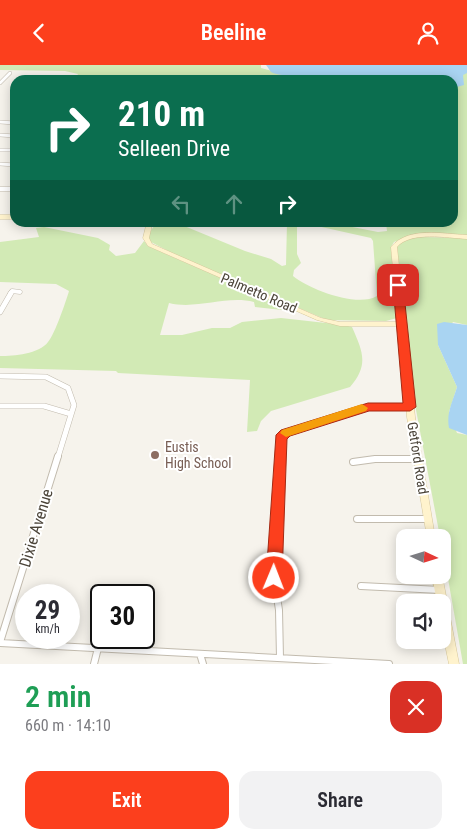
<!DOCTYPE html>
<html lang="en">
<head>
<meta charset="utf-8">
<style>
  :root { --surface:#fff; --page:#f2f2f3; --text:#2b2b33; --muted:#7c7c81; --accent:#fc3f1d }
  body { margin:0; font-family:"Roboto Condensed",sans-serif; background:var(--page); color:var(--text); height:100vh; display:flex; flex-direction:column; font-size:19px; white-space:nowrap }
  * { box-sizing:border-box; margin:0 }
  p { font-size:16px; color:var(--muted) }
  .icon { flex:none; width:28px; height:28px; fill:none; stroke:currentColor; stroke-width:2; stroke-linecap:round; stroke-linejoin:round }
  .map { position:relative; height:599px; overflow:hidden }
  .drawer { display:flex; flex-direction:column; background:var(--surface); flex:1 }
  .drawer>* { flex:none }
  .top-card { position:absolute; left:10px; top:10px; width:448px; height:152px; border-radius:15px; box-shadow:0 2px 12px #0003; background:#0b6e4f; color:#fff; overflow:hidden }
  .needle { width:32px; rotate:94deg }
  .controls { position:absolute; left:396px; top:464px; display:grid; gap:10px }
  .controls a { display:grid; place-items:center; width:55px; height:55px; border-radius:10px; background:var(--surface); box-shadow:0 2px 12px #0003; font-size:25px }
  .speed { position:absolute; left:15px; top:519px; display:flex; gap:10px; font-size:25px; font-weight:700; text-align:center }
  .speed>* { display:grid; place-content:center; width:65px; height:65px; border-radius:50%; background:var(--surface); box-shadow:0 2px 12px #0003; line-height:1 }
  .speed small { font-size:12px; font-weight:400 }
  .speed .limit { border:2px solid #111; border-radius:8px; background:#fff; color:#111 }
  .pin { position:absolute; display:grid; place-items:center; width:42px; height:42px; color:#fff; margin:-21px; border-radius:10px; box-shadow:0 2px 8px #0006 }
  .me { position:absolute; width:55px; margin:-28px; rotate:1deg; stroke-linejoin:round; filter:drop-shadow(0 0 4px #0008) }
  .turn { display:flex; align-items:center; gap:18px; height:105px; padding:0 25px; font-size:22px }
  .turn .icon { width:65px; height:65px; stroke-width:2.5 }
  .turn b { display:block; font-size:35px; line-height:42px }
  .lanes { display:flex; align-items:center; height:48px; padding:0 25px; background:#0003; justify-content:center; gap:25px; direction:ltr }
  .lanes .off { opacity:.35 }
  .round { display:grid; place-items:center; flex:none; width:52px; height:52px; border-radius:15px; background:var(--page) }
  .head { display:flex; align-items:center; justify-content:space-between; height:85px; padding:0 25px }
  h1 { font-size:30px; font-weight:600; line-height:38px; color:#1e9e55 }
  .cta { display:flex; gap:10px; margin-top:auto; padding:10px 25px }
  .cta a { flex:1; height:58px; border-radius:15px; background:var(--accent); color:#fff; font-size:20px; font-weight:600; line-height:58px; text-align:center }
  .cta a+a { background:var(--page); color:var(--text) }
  header { display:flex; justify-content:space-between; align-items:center; height:65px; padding:0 25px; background:var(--accent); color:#fff; font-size:22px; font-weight:600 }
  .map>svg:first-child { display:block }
</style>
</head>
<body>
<header><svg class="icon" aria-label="back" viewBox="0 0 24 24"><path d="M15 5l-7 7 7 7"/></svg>Beeline<svg class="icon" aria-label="person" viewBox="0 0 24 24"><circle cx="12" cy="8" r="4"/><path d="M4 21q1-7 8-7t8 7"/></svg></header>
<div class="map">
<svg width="467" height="599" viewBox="0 0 467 599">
  <rect width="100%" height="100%" fill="#f6f3ec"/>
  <path fill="#d2eab5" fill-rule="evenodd" d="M0 0H261V3L287 10V15H74L78 9 65 6 0 5Z
    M291 0H467V171L413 170 394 177 391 182 397 253 386 256 327 255 178 191 149 176 148 170 156 158H177L245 186 271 194 282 201 286 200 287 158H332L378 167 387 166 386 158H452V15H289ZM297 159 317 161 371 173 373 176 377 231C357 243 309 224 293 211L294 205 301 198 297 189Z
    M44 162 98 173 110 180 109 185 116 191 135 188 144 176 148 181 175 193 300 247 255 242 254 237C226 230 197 245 169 238L160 270H182L212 263H230L242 257 281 253 344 260 352 262C363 287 369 300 350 322L271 346 261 356 257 366 247 367 250 315 118 308 116 306 0 303V291C14 291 39 289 48 277 55 269 66 236 69 226L56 219 0 217V177L39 172 36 163Z
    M421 172 467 173V260L453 257 438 280 457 322 449 347 457 368 467 370V599H463L443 485 442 472H440L410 313 396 182 403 175Z"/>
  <path fill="#a9d4f2" d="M266 0H467V8L463 10 464 20 453 23 452 15H332C317 10 280 13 271 7 269 5 268 2 266 0Z
    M444 257 467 260V370L449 363C446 348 453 336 457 322L438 280 437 259Z"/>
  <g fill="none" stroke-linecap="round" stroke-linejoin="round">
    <g stroke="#c2bbae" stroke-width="4">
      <path id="street-far3" d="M0 18 10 8
        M0 57 15 58
        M0 70 15 71
        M0 85H15
        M0 99 15 100"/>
    </g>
    <g stroke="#c2bbae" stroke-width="5">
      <path id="street-far2" d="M0 124H15
        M10 229 12 226 20 227"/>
    </g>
    <g stroke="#c2bbae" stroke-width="6">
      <path id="street-far1" d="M0 247 11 228
        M0 311 46 312 68 323 74 340 58 392
        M0 341H44L71 349
        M279 392 280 373 286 368 368 342H410"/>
    </g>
    <g stroke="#c2bbae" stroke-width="8">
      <path id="street" d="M279 391 274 513 279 545 280 593
        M353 397 375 394H417
        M357 454H428
        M361 521 440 525
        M0 577 58 391
        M0 578 389 599
        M200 589 203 599
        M94 599 98 583"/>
    </g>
    <g stroke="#d6c79b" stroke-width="1">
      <path id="secondary" d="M0 150H15V154H0Z
        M139 158H146L152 160 149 173 152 179 321 253 340 257H398L391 182C408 161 443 169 467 170V174C447 173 411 166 397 182L415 352 435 472H427L407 352 399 261H340L317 255 148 181 143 173 146 161Z
        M432 510H442L459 599H449L442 565V538H437Z"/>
    </g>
    <use href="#street-far3" stroke="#fff" stroke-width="3"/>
    <use href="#street-far2" stroke="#fff" stroke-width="4"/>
    <use href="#street-far1" stroke="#fff" stroke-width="5"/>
    <use href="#street" stroke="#fff" stroke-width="6"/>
    <use href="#secondary" fill="#fff3cd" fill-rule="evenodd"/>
  </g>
  <path fill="#fc3f1d" stroke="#a42913" d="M398 217 403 220 416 342 410 346H369L290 371 287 374 282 513 279 518H269L266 513 276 370 281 365 368 338H403L393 220Z"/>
  <path fill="#f59e0b" d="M362 339 368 343 366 346 286 372 280 368 282 365Z"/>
  <circle fill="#8d6e63" stroke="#fff" stroke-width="2" cx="155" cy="390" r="5"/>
  <g text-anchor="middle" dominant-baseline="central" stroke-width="4" stroke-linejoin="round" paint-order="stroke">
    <g font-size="14" fill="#4b4439" stroke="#fff">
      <text transform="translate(259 228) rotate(23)">Palmetto Road</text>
      <text transform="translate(418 393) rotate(81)">Getford Road</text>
    </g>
    <g font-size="14" fill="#785e54" stroke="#fff" text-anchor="start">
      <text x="165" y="382">Eustis<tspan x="165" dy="16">High School</tspan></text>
    </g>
    <g font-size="16" fill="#4b4439" stroke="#fff">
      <text transform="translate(36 463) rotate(-73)">Dixie Avenue</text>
    </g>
  </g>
</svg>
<div class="controls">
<a><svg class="needle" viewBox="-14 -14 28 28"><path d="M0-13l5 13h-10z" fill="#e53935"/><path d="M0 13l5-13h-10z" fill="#7c7c81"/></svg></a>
<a><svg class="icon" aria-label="sound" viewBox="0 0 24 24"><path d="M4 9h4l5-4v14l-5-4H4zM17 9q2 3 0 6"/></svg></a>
</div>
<div class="speed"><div>29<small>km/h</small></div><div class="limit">30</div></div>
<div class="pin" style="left:398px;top:220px;background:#d93025"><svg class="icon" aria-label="arrive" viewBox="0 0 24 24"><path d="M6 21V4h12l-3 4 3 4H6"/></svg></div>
<svg class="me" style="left:274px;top:513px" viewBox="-20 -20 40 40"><circle r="17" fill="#fc3f1d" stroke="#fff" stroke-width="3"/><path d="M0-11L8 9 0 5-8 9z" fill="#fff"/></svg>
<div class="top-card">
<div class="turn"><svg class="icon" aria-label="right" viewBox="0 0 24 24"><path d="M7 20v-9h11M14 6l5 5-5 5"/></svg><div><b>210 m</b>Selleen Drive</div></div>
<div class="lanes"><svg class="icon off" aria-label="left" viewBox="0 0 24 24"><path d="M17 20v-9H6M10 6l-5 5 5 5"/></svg><svg class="icon off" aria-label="ahead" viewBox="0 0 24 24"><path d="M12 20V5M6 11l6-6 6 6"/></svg><svg class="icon" aria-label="right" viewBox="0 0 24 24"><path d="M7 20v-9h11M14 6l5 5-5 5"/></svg></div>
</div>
</div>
<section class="drawer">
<div class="head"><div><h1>2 min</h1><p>660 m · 14:10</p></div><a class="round" style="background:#d93025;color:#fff"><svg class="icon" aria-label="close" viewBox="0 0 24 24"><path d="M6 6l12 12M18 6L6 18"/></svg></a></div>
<div class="cta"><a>Exit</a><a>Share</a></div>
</section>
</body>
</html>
